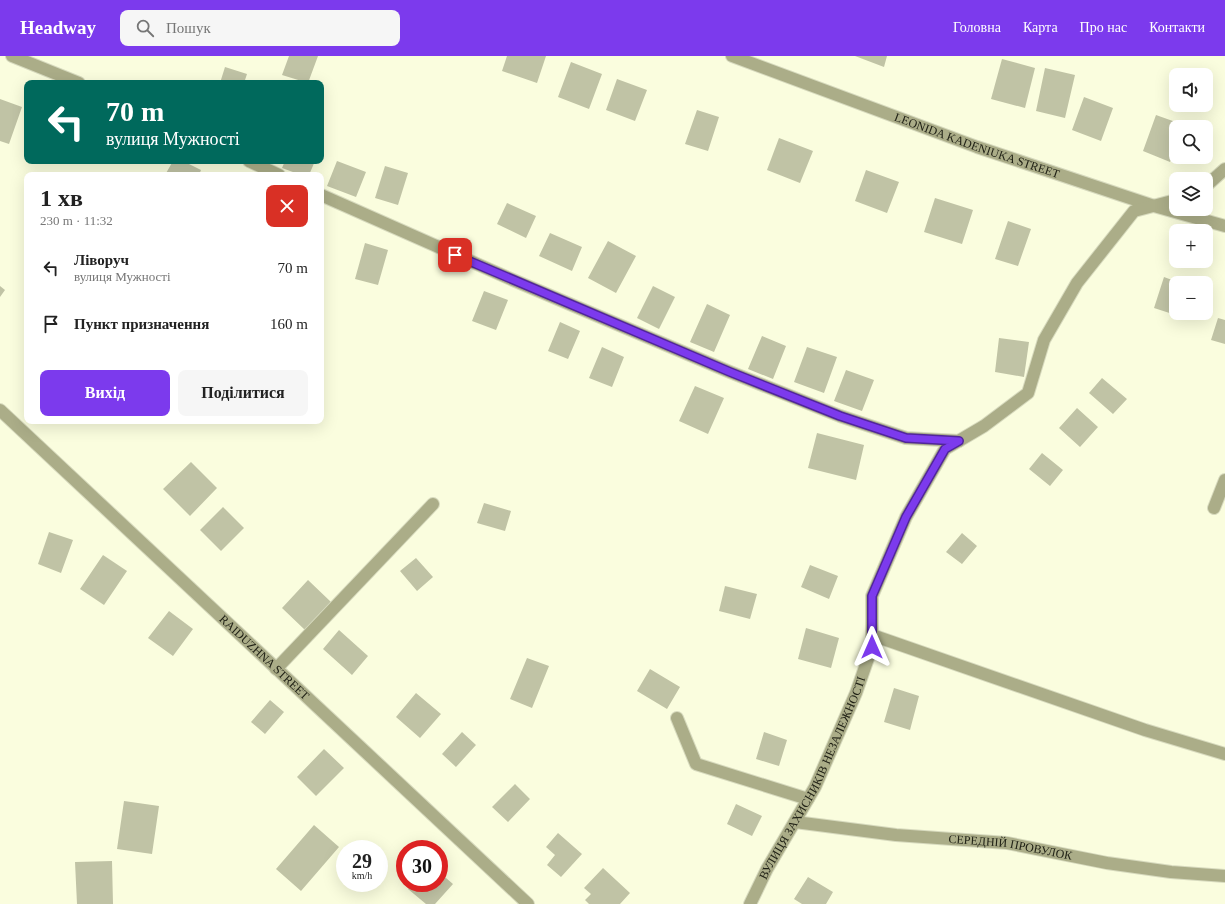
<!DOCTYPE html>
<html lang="uk">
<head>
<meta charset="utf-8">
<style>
  :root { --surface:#fff; --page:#f6f6f6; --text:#222; --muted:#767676; --accent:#7c3aed }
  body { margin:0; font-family:"Times New Roman",serif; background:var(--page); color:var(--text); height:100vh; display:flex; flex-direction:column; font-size:15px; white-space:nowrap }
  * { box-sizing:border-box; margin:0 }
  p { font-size:13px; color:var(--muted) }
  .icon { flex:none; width:22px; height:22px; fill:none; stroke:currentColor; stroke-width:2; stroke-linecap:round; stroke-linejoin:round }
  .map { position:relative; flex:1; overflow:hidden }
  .side { position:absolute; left:24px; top:116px; width:300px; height:252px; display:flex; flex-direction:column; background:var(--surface); border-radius:8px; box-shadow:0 4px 16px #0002 }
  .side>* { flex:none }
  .top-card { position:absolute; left:24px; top:24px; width:300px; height:84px; border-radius:8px; box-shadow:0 4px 16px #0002; background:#00695c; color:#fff; overflow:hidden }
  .fabs { position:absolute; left:1169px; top:12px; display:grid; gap:8px }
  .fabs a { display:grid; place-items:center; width:44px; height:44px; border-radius:8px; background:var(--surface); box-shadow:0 4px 16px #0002; font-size:20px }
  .speed { position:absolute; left:336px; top:784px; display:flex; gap:8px; font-size:20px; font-weight:700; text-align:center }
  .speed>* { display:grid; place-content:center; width:52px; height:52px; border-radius:50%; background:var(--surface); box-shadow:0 4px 16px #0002; line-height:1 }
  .speed small { font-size:10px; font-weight:400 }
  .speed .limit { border:6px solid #d22; background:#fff; color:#111 }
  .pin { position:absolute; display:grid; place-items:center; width:34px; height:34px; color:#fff; margin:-17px; border-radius:8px; box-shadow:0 2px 6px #0006 }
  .me { position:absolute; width:44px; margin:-22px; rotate:0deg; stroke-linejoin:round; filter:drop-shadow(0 0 3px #0008) }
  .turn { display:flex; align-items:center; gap:14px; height:84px; padding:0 16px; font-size:18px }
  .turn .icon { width:52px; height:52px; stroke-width:2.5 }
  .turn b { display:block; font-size:28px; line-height:34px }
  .round { display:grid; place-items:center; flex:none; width:42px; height:42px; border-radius:8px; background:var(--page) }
  .overview { display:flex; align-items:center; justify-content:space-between; height:68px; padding:0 16px }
  h1 { font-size:24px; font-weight:600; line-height:30px }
  .primary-button { display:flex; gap:8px; margin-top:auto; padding:8px 16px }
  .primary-button a { flex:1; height:46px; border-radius:8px; background:var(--accent); color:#fff; font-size:16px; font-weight:600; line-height:46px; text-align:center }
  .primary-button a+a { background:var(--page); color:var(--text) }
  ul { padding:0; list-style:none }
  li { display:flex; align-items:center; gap:12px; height:56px; padding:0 16px }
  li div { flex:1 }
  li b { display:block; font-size:15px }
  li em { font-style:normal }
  header { display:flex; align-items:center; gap:24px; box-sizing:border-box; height:56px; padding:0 20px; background:var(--accent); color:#fff }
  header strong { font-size:19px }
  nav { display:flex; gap:22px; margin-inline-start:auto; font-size:14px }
  .search { width:280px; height:36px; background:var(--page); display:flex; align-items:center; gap:10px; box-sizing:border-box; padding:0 14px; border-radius:8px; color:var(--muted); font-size:15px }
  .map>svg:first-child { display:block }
</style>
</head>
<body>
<header>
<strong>Headway</strong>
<div class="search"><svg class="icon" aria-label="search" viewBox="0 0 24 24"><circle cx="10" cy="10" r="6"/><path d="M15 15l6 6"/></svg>Пошук</div>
<nav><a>Головна</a><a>Карта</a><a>Про нас</a><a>Контакти</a></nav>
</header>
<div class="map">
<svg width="1225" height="848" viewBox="0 0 1225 848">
  <rect width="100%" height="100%" fill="#fafdde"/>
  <path fill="#c0c3a5" d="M289 0H318L308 27 282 19Z
    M507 0H546L537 27 502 15Z
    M855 0H887L884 11Z
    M1002 3 1035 12 1025 52 991 43Z
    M571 6 602 18 589 53 558 41Z
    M225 11 247 18 244 27H220Z
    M1045 12 1075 19 1065 62 1036 55Z
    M617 23 647 34 635 65 606 54Z
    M1084 41 1113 52 1101 85 1072 74Z
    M0 43 22 51 9 88 0 85Z
    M697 54 719 61 708 95 685 88Z
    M1156 59 1184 69V71H1176V91L1170 106 1143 95Z
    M779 82 813 95 800 127 767 114Z
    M173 105H183L201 114 199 119H165Z
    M285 105H315L309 119H301L282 112Z
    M337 105 366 116 356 141 327 130Z
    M385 110 408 117 398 149 375 142Z
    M866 114 899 126 887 157 855 145Z
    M935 142 973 154 962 188 924 176Z
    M507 147 536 160 526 182 497 168Z
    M1008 165 1031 173 1018 210 995 203Z
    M550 177 582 191 572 215 539 200Z
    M608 185 636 200 616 237 588 222Z
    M365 187 388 194 378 229 355 223Z
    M1164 221 1180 227H1176V257H1190L1188 263 1154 252Z
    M0 230 5 234 0 241Z
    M653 230 675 241 659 273 637 262Z
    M484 235 508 244 496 274 472 265Z
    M707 248 730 259 714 296 690 286Z
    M1218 262 1225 264V288L1211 284Z
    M560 266 580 275 568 303 548 295Z
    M762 280 786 290 773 323 748 313Z
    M999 282 1029 286 1024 321 995 316Z
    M602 291 624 301 612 331 589 322Z
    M807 291 837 301 824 337 794 326Z
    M846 314 874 324 862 355 834 345Z
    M1102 322 1127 343 1113 358 1089 337Z
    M695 330 724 342 708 378 679 365Z
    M1077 352 1098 371 1080 391 1059 372Z
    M817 377 864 389 856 424 808 412Z
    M1042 397 1063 414 1050 430 1029 413Z
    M191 406 217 432 190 460 163 433Z
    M484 447 511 455 505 475 477 467Z
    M223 451 244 472 221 495 200 474Z
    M49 476 73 484 61 517 38 508Z
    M962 477 977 490 962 508 946 496Z
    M103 499 127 515 104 549 80 533Z
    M416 502 433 521 417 535 400 515Z
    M810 509 838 520 829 543 801 531Z
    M308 524 331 546 305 574 282 552Z
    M725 530 757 538 750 563 719 555Z
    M169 555 193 573 173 600 148 582Z
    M806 572 839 582 831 612 798 603Z
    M339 574 368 600 352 619 323 593Z
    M527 602 549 610 532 652 510 643Z
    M650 613 680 631 667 653 637 635Z
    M894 632 919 640 910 674 884 666Z
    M416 637 441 658 420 682 396 661Z
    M270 644 284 656 265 678 251 666Z
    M462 676 476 689 456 711 442 698Z
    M764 676 787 684 779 710 756 703Z
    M324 693 344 712 316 740 297 721Z
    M515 728 530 743 508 766 492 751Z
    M124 745 159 750 152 798 117 793Z
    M736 748 762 760 752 780 727 768Z
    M314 769 339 791 301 835 276 813Z
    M558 777 582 798 561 821 547 809 555 799 546 791Z
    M112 805 113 848H77L75 806Z
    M603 812 630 837 620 848H589L585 844 591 838 584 832Z
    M439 816 453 828 435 848H426L408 833 413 827H439Z
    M808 821 833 836 826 848H802L794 843Z"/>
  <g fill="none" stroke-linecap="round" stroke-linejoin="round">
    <g stroke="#d7dabe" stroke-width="14">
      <g id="minor">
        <path d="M12 0 79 27"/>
        <path id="s1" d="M732 0 977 91 1154 150 1225 170"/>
        <path d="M249 105 279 119"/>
        <path d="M1206 130 1225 113"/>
        <path d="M321 139 513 224 730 316 840 360 906 382 959 385"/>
        <path id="s2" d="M0 354 528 848"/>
        <path d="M1214 452 1225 424"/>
        <path d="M872 579 1145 674 1225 698"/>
        <path d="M276 613 433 448"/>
        <path d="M677 662 696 708 808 743"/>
        <path id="s3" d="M795 766 896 779 1007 787 1107 807 1171 816 1225 820"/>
        <path id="s4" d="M750 848 767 813 815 731 856 637 872 591V540L906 461 945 393 984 370 1028 337 1044 284 1077 227 1134 155 1176 144"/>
      </g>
    </g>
    <use href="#minor" stroke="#abad88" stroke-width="12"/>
  </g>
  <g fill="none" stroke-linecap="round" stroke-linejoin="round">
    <g stroke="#51269a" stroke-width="10">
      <path id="route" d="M455 199 730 316 840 360 906 382 959 385 945 393 906 461 872 540V591"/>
    </g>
    <use href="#route" stroke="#7c3aed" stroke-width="7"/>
  </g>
  <g text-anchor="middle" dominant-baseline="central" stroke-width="3.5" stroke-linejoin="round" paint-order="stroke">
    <g font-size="12" fill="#212216" stroke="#fafdde">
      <text stroke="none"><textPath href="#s1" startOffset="261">LEONIDA KADENIUKA STREET</textPath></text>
      <text stroke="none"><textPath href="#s2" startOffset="362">RAIDUZHNA STREET</textPath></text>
      <text stroke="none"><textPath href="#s4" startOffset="141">ВУЛИЦЯ ЗАХИСНИКІВ НЕЗАЛЕЖНОСТІ</textPath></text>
      <text stroke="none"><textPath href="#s3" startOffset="217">СЕРЕДНІЙ ПРОВУЛОК</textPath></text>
    </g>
  </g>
</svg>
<div class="fabs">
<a><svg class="icon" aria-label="sound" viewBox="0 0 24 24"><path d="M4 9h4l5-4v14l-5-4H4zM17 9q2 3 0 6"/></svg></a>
<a><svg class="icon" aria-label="search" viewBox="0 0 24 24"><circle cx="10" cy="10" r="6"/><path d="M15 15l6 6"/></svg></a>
<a><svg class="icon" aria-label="layers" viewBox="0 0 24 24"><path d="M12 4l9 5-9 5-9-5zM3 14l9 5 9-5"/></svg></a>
<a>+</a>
<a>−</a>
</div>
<div class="speed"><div>29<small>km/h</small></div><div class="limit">30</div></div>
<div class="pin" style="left:455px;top:199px;background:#d93025"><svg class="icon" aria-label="arrive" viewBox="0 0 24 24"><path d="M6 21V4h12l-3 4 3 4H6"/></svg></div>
<svg class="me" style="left:872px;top:591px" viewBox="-20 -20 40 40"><path d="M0-17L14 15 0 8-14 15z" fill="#7c3aed" stroke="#fff" stroke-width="4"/></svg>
<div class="top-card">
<div class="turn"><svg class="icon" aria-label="left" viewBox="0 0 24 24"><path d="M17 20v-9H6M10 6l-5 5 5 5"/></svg><div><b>70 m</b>вулиця Мужності</div></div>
</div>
<section class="side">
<div class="overview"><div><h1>1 хв</h1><p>230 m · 11:32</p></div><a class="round" style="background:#d93025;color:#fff"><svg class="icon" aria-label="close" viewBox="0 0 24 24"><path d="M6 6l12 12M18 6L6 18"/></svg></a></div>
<ul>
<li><svg class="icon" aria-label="left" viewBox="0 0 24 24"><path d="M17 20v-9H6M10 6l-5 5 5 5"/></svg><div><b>Ліворуч</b><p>вулиця Мужності</p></div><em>70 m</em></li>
<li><svg class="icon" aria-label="arrive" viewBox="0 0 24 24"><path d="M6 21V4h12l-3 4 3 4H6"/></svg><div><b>Пункт призначення</b></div><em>160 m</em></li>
</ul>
<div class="primary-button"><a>Вихід</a><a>Поділитися</a></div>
</section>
</div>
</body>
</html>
